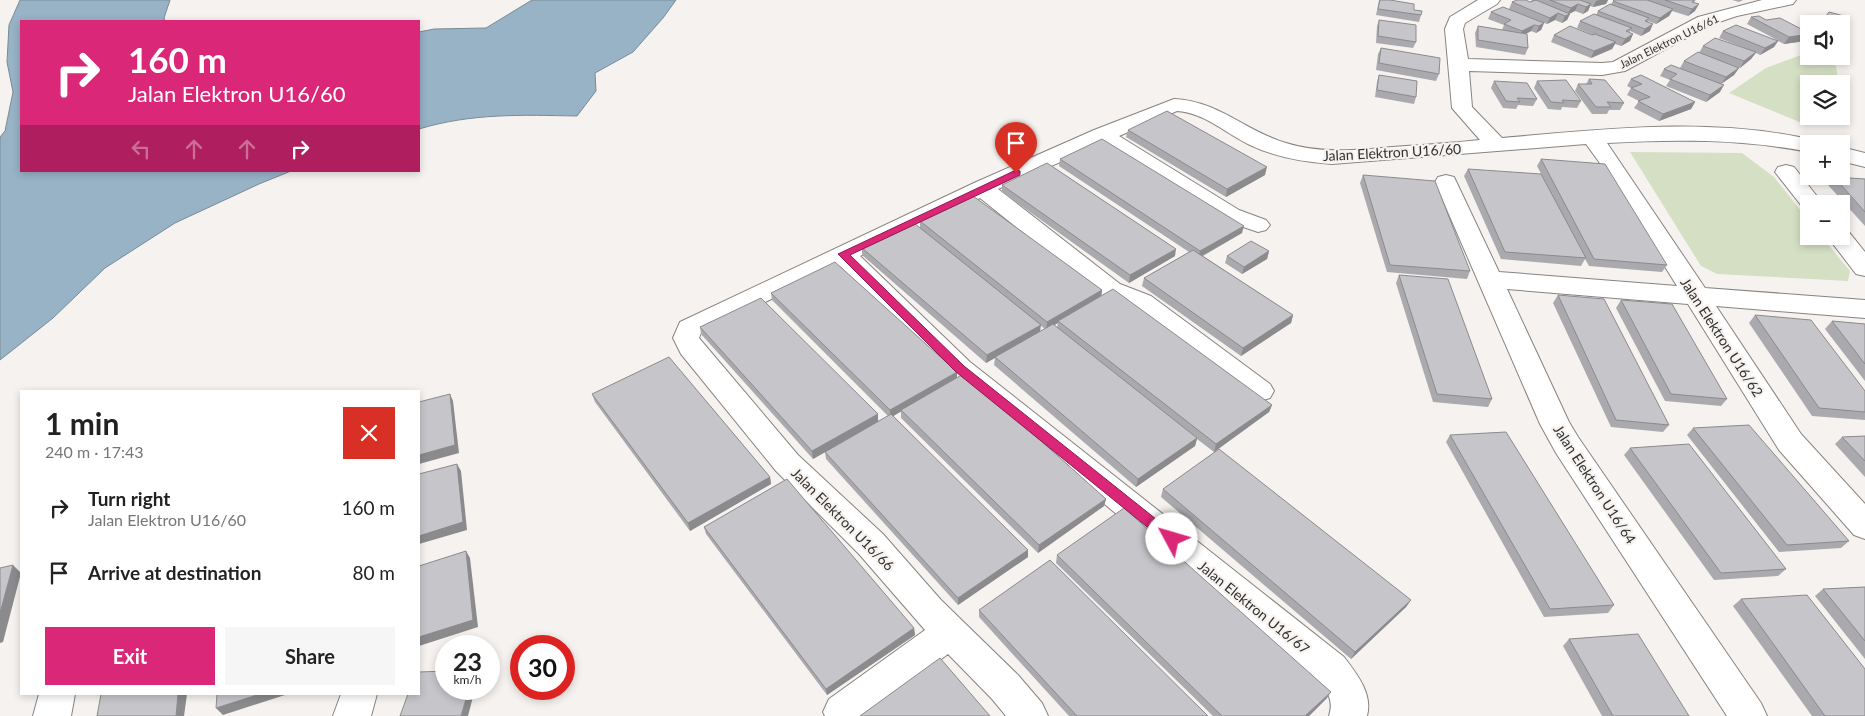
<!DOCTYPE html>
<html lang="en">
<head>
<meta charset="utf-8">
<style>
  :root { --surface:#fff; --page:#f6f6f6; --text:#222; --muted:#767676; --accent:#db2777 }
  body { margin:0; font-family:Lato,sans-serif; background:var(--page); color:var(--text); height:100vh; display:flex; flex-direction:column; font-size:19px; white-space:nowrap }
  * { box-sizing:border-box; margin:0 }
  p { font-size:16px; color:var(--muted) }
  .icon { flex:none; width:28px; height:28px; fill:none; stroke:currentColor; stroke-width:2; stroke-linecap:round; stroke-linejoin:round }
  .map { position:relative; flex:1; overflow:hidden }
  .panel { position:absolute; left:20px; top:390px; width:400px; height:305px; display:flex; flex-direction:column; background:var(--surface); border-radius:0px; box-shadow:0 2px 8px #0003 }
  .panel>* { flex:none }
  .guide { position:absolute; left:20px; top:20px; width:400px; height:152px; border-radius:0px; box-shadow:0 2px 8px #0003; background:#db2777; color:#fff; overflow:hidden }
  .buttons { position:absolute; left:1800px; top:15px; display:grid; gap:10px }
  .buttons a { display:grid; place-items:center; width:50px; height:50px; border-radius:0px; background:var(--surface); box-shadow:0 2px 8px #0003; font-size:25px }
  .speed { position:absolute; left:435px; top:635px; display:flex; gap:10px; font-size:25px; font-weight:700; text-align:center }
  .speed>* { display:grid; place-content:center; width:65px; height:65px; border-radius:50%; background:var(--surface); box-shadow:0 2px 8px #0003; line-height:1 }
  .speed small { font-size:12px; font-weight:400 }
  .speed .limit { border:8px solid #d22; background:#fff; color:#111 }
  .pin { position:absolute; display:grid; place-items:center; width:42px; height:42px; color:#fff; margin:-51px -21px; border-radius:50% 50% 50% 0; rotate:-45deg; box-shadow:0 0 5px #0007 }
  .pin .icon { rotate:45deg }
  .me { position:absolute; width:55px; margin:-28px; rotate:309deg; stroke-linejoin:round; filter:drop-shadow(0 0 4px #0008) }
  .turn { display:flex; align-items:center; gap:18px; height:105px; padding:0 25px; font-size:22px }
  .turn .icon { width:65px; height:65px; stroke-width:2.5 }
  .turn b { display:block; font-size:35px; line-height:42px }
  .lanes { display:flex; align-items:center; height:48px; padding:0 25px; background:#0003; justify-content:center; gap:25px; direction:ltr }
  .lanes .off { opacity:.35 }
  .round { display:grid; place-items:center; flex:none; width:52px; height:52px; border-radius:0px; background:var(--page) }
  .overview { display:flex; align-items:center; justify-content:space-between; height:85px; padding:0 25px }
  h1 { font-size:30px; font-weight:700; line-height:38px }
  .cta { display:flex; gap:10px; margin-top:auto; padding:10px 25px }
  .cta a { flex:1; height:58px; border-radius:0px; background:var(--accent); color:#fff; font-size:20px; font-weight:700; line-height:58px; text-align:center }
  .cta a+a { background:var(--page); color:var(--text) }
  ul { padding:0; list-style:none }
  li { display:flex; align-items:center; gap:15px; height:65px; padding:0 25px }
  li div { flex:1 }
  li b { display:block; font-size:19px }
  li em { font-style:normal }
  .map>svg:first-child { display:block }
</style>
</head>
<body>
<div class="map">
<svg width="1865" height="716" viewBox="0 0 1865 716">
  <rect width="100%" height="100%" fill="#f6f2ef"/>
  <path fill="#d4dfc4" d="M1809 52V56C1832 56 1839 60 1837 84H1809V116H1836L1832 121 1802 123 1729 93 1766 68Z
    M1630 152 1742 153 1774 177 1809 221V236H1821L1850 271 1848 281 1717 274 1701 266Z"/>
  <path fill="#98b2c6" stroke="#798b99" d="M20 0H170L164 18 165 21H21V171H291L259 184 175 223 105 268 53 318 0 360V137L5 131 13 92 7 62 9 25Z
    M532 0H676L663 18 633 52 595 73 596 91 577 116C522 115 472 113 419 129V32L434 29 486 28Z"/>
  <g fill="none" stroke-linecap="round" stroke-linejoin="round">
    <g stroke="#878381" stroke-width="2">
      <path id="minor" d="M1478 0H1500L1497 4 1465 23 1463 29 1468 59 1602 63 1613 62 1698 17 1762 0H1796L1793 4 1737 16 1710 25 1625 71 1602 75 1469 71 1472 107 1502 138C1606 129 1714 116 1817 141L1818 144H1809V152C1742 139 1676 139 1607 143L1705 288 1865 300V318L1716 306 1801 434 1865 504V539L1854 535 1779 450 1688 304 1507 289 1569 422 1578 437 1761 703 1767 716H1727L1556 453 1540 424 1435 182 1438 177 1446 175 1454 177 1499 272 1677 286 1602 166 1586 144 1332 164C1304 162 1275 157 1250 145 1225 133 1205 113 1177 111L1119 136 1239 210 1266 220 1270 225 1266 230 1258 232 1223 220 1102 144 998 189 1120 284 1151 296 1270 384 1274 391 1270 398 1260 401 1250 398 1133 308 1102 296 980 198 860 256 970 362 1344 657C1357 674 1373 694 1367 716H1329C1334 700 1328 693 1318 681L950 376 840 266 701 333 699 338 798 455 883 534 941 600 1018 675 1042 703 1048 716H1006L992 699 948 654 866 716H825L823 712 829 699 925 630 859 554 776 471 681 354 673 338 680 322 974 183 1094 130 1174 99C1219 101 1245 131 1286 143 1322 154 1356 150 1392 147 1422 145 1451 143 1480 140L1452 108 1445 29 1450 17Z
        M1841 147 1865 153V167L1841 161Z
        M1786 165 1794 167 1823 204H1809V210L1804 209 1775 172 1778 167Z
        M1841 229 1848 231 1865 252V276L1856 274 1827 236H1841Z
        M39 694H75L71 716H33Z
        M341 694H377L371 716H333Z"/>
    </g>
    <use href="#minor" fill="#fff" fill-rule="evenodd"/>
  </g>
  <path fill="#aaa9ad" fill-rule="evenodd" d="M1379 0 1414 10 1421 15 1419 22 1376 15Z
    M1531 0H1608L1606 4 1593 7 1590 6 1588 11 1583 14 1575 11 1570 13 1567 20 1562 23 1555 20 1547 24 1544 23 1541 30 1536 33 1531 31 1526 34 1528 48 1525 55 1476 47 1475 33 1478 26 1502 30 1504 25 1488 19 1491 12 1509 9 1512 2H1530L1532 1Z
    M1614 0H1696L1694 2 1695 11 1688 16 1672 11 1669 16 1656 24 1648 21 1650 31 1641 36 1630 31 1629 33 1633 34 1630 41 1621 46 1615 44 1612 49 1591 58 1551 42 1554 35H1593L1577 28 1580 21 1596 15 1598 11 1611 4Z
    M1732 0H1743L1739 2Z
    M1829 12 1839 24 1821 23Z
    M1751 17 1805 41 1784 44 1778 41 1774 47 1760 55 1756 53 1751 59 1740 68 1716 59 1739 68 1734 75 1721 84 1720 92 1706 102 1666 86 1670 80 1660 76 1664 69 1680 68 1684 61 1699 53 1703 46 1747 49 1719 38 1723 31 1777 40 1747 24Z
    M1379 20 1416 42 1413 48 1376 43 1377 26Z
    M1381 48 1439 74 1436 81 1376 70 1378 54Z
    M1379 75 1416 97 1414 104 1375 97 1377 82Z
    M1589 79 1624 103 1620 110H1609L1607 114H1592L1575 91 1578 84H1586Z
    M1631 79 1695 102 1691 109 1659 121 1634 108 1639 101 1627 95 1631 88 1627 86Z
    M1494 81 1537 99 1533 106 1518 105 1516 109 1503 108 1491 88Z
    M1537 81 1581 101 1577 108 1562 107 1561 110 1548 109 1534 88Z
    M1128 130 1265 175 1226 197 1126 137Z
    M1060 159 1242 233 1203 256 1293 315 1291 323 1241 356 1142 286 1144 278 1189 252 1059 166Z
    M1541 159 1667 265 1662 272 1589 266 1585 259 1581 266 1501 259 1464 176 1468 169 1557 205 1537 166Z
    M1363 175 1470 271 1467 279 1387 272 1360 183Z
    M1834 177 1865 179V226L1828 185Z
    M1002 185 1175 256 1129 283 1002 192Z
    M920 221 1102 290 1101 296 1272 405 1269 412 1214 452 1197 439 1195 446 1136 487 994 365 995 358 986 363 862 255V248L920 228ZM1058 323 1057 328 1054 325ZM1040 325 1045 329 1040 331Z
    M1269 251 1267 259 1242 274 1225 263 1227 256Z
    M1399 275 1492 399 1488 407 1433 402 1396 283Z
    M771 293 957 378 1106 499 1104 506 1038 553 901 418V411L893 416 1028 557 958 605 826 459 825 452 813 459 701 334 700 327 878 414V421L888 416 772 300Z
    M1558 295 1669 425 1663 432 1611 427 1553 303Z
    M1621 300 1727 399 1721 406 1665 401 1616 308Z
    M1755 315 1865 391V420L1812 416 1749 323Z
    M1832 321 1865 324V381L1825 329Z
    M592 394 770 477 771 484 690 531 595 402Z
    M1693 428 1849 541 1841 548 1779 552 1687 435Z
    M1450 435 1614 605 1608 613 1544 617 1446 442Z
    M1865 436V477L1835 444 1842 437Z
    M1630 448 1786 569 1778 576 1714 580 1624 455Z
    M1163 489 1411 600 1406 607 1351 659 1161 497Z
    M704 527 914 628 915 635 827 695 706 534Z
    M1057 555 1327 698 1309 716H1213L1056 563Z
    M1865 587V659L1815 596 1823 589Z
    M1741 599 1865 716H1812L1733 606Z
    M979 610 1208 716H1069L979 617Z
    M1569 639 1689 716H1602L1563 646Z"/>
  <path fill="#8b8a8d" d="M1599 0H1608L1606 4 1593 7 1596 1Z
    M1578 4 1575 11 1567 15 1571 8Z
    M1591 4 1588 11 1583 14 1586 7Z
    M1699 4 1695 11 1688 16 1692 9Z
    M1673 9 1669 16 1656 24 1660 18Z
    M1558 13 1555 20 1547 24 1550 18Z
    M1570 14 1567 20 1562 23 1565 16Z
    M1544 23 1541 30 1536 33 1539 26Z
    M1653 24 1650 31 1641 36 1645 29Z
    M1534 25 1531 31 1519 38 1522 31Z
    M1633 34 1630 41 1621 46 1625 39Z
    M1809 34V35L1805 41 1784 44 1789 37Z
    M1778 41 1774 47 1760 55 1765 48Z
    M1616 42 1612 49 1591 58 1594 51Z
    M1756 52 1751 59 1740 68 1744 61Z
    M1739 68 1734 75 1721 84 1726 77Z
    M1724 85 1720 92 1706 102 1710 95Z
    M1695 102 1691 109 1659 121 1663 114Z
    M1267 167 1265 175 1226 197 1227 189Z
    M1244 226 1242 233 1198 258 1200 251Z
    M1176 249 1175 256 1129 283 1130 275Z
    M1269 251 1267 259 1242 274 1244 267Z
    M1102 290 1101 298 1058 321V323L1046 330 1047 322Z
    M1293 315 1291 323 1241 356 1243 348Z
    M1041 325 1040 332 986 363 987 355Z
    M957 372V379L890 418V410Z
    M450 394 453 401 459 453 419 464V455Z
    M1272 405 1269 412 1214 452 1216 444Z
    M878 414V422L813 459 812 451Z
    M1197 438 1195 446 1136 487 1138 479Z
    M457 464 461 471 467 530 419 544V536Z
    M770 477 771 484 690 531 688 523Z
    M1106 499 1104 506 1038 553 1039 545Z
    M1028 550V557L958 605V598Z
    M466 551 470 558 478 627 419 646V637Z
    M13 565 21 573 3 642 0 643V613Z
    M1411 600 1406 607 1351 659 1355 652Z
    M914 628 915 635 827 695 826 689Z
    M469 689H475L468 716H461Z
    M1331 692 1327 698 1309 716H1305Z
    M178 694H187L184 716H176Z
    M260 694H288L223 715 216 708Z"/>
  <path fill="#c6c5c9" stroke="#8b8a8d" d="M1380 0H1390L1414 4V10L1422 11 1421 15 1378 9Z
    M1517 0H1526L1530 2 1536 0 1570 14 1565 16 1558 13 1550 18 1512 2Z
    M1550 0H1580L1591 4 1586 7 1578 4 1571 8Z
    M1614 0H1647L1673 9 1660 18 1613 1Z
    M1665 0H1694L1692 2 1699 4 1692 9Z
    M1610 4 1649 18 1645 21 1653 24 1645 29 1598 11Z
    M1503 7 1544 23 1539 26 1534 25 1522 31 1504 24 1511 20 1491 12Z
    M1829 12 1844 16 1839 24 1823 20Z
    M1594 14 1632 28 1626 31 1633 34 1625 39 1580 21Z
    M1759 16 1766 20 1780 18 1809 33V34L1789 37 1751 17Z
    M1379 20 1416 25V42L1378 36Z
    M1736 25 1778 41 1765 48 1723 31Z
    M1478 26 1527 34 1528 48 1478 40Z
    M1570 26 1592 35 1595 34 1616 42 1594 51 1554 35Z
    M1715 38 1756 52 1744 61 1703 46Z
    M1381 48 1440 58 1439 74 1379 63Z
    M1698 52 1739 68 1726 77 1684 61Z
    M1671 65 1724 85 1710 95 1670 79 1677 74 1664 69Z
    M1379 75 1417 81 1416 97 1377 90Z
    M1641 75 1695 102 1663 114 1638 101 1650 97 1631 88 1642 84 1631 79Z
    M1589 79 1605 80 1624 103 1607 102 1611 107H1596L1578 84H1592Z
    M1566 80 1581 101 1562 100 1564 103 1551 102 1537 81Z
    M1494 81 1527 83 1537 99 1517 98 1520 102 1506 101Z
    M1167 111 1267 167 1227 189 1128 130Z
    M1102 139 1244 226 1200 251 1060 159Z
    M1541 159 1605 164 1667 265 1594 259Z
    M1047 163 1176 249 1130 275 1002 185Z
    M1468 169 1541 174 1586 258 1505 252Z
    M1363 175 1435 181 1470 271 1390 265Z
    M1834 177 1865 179V212Z
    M973 196 1102 290 1047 322 920 221Z
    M914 223 1041 325 987 355 862 248Z
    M1251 241 1269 251 1244 267 1227 256Z
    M1193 250 1293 315 1243 348 1144 278Z
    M835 262 957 372 890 410 771 293Z
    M1399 275 1448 279 1492 399 1437 394Z
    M1113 289 1272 405 1216 444 1058 321Z
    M1558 295 1604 299 1669 425 1616 420Z
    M761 298 878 414 812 451 700 327Z
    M1621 300 1672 304 1727 399 1671 394Z
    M1755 315 1811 320 1865 391V412L1819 408Z
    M1832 321 1865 324V364Z
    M1053 324 1197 438 1138 479 995 357Z
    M669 357 770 477 688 523 592 394Z
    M965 373 1106 499 1039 545 901 410Z
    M450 394 455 445 419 455V402Z
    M891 414 1028 550 958 598 825 452Z
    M1749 425 1849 541 1787 545 1693 428Z
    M1506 432 1614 605 1550 609 1450 435Z
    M1865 436V461L1842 437Z
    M1689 444 1786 569 1721 573 1630 448Z
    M1219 449 1411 600 1355 652 1163 489Z
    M457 464 463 522 419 536V474Z
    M787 479 914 628 826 689 704 527Z
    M1124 508 1331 692 1305 716H1222L1057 555Z
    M466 551 473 620 419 637V566Z
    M1050 560 1208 716H1077L979 610Z
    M13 565 0 613V568Z
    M1865 587V641L1823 589Z
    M1807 595 1865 669V716H1825L1741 599Z
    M1638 634 1689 716H1613L1569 639Z
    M940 658 990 716H860Z
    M446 671V689H469L461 716H400L408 694H419V672Z
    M101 694H178L176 716H97Z
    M217 694H260L216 708Z"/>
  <path fill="#db2777" stroke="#8e194d" d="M1016 170 1020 171V175L850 255 964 366 1176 535 1178 539 1176 543 1172 545 1167 543 956 372 838 254Z"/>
  <g text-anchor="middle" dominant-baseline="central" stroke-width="4.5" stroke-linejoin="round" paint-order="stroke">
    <g font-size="11" fill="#31302f" stroke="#f6f2ef">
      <text transform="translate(1669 41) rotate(-26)">Jalan Elektron U16/61</text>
    </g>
    <g font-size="14" fill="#31302f" stroke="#f6f2ef">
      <text transform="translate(1392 152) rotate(-3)">Jalan Elektron U16/60</text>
      <text transform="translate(1722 337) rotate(57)">Jalan Elektron U16/62</text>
      <text transform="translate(1595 484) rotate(57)">Jalan Elektron U16/64</text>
      <text transform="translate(843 519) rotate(45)">Jalan Elektron U16/66</text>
      <text transform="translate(1254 607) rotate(39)">Jalan Elektron U16/67</text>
    </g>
  </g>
</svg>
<div class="buttons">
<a><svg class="icon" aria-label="sound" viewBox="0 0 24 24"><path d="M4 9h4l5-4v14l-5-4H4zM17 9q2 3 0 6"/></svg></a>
<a><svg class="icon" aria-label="layers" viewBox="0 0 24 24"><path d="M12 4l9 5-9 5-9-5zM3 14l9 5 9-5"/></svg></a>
<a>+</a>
<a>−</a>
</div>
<div class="speed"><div>23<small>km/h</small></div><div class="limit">30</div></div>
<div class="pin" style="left:1016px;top:173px;background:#d93025"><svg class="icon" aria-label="arrive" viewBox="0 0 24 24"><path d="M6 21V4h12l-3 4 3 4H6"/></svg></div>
<svg class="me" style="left:1172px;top:539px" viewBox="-20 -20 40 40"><circle r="19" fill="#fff"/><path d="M0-13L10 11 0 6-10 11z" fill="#db2777"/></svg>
<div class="guide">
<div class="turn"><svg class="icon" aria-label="right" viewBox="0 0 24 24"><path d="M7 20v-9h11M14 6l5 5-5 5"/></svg><div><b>160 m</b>Jalan Elektron U16/60</div></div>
<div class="lanes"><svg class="icon off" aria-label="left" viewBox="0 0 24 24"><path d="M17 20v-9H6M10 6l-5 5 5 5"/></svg><svg class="icon off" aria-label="ahead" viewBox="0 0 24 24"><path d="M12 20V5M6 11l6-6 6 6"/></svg><svg class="icon off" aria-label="ahead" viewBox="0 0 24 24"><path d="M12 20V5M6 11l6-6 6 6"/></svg><svg class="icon" aria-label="right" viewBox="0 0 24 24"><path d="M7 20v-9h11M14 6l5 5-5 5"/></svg></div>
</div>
<section class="panel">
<div class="overview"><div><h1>1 min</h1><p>240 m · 17:43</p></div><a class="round" style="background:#d93025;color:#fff"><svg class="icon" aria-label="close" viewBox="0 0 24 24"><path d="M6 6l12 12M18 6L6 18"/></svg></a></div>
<ul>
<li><svg class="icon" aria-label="right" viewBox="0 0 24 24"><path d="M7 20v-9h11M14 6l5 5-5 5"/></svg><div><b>Turn right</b><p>Jalan Elektron U16/60</p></div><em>160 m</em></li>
<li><svg class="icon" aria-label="arrive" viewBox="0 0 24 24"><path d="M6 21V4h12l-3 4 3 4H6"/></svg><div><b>Arrive at destination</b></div><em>80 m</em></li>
</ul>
<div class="cta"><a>Exit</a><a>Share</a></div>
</section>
</div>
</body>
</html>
